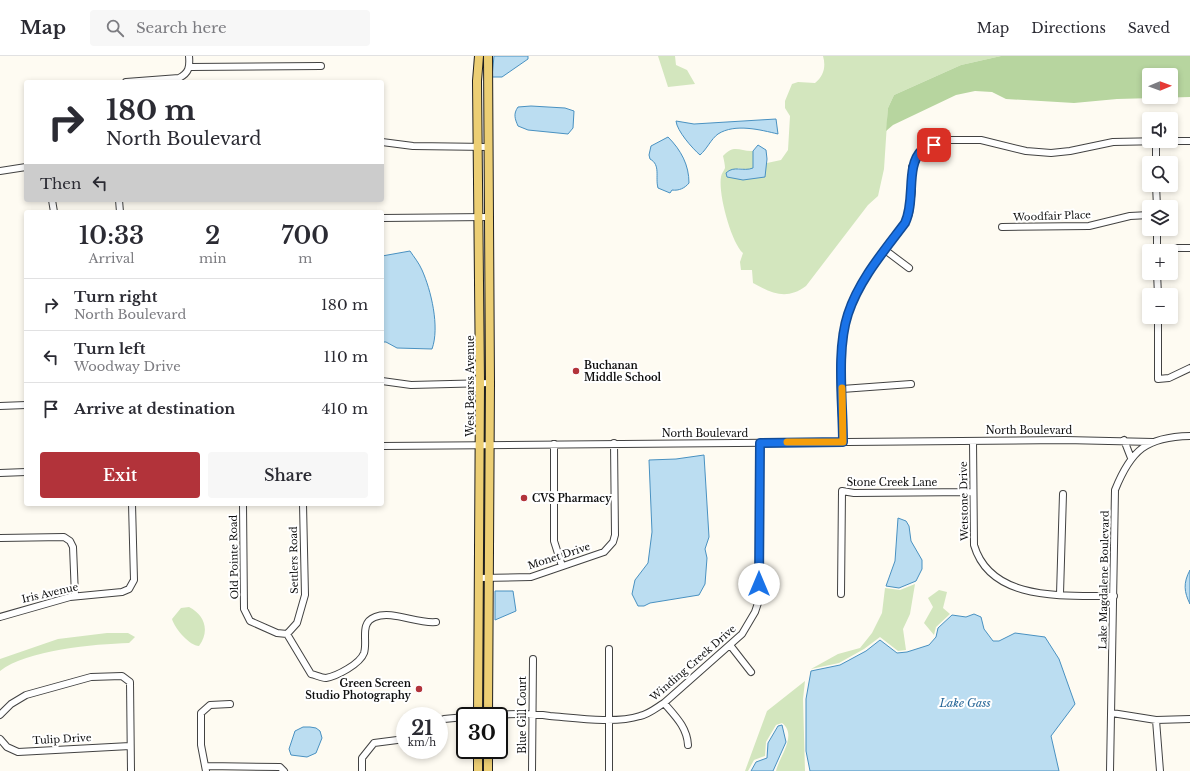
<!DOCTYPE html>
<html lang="en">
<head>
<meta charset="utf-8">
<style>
  :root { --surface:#fff; --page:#f7f7f7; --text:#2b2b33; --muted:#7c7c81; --line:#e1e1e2; --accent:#b2333a }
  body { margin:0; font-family:"Libre Baskerville",serif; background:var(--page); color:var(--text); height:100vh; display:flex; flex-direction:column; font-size:15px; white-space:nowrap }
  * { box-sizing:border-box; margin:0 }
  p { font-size:13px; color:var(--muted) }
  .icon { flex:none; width:22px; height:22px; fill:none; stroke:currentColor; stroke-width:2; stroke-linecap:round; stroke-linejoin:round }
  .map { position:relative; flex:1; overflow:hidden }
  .drawer { position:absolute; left:24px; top:154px; width:360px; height:296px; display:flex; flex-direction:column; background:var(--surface); border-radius:4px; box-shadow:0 2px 6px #0003 }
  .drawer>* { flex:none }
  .hud { position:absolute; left:24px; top:24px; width:360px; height:122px; border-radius:4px; box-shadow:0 2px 6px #0003; background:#fff; color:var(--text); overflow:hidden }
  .needle { width:26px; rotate:89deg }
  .controls { position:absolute; left:1142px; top:12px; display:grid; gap:8px }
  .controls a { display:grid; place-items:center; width:36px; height:36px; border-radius:4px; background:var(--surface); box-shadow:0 2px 6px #0003; font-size:20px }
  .speed { position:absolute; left:396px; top:651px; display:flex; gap:8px; font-size:20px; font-weight:700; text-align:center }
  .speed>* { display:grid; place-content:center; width:52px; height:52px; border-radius:50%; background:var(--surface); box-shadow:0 2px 6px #0003; line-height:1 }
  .speed small { font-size:10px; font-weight:400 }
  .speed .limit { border:2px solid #111; border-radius:6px; background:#fff; color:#111 }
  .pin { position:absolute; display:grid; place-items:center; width:34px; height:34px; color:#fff; margin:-17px; border-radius:8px; box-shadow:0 2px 6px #0006 }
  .me { position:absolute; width:44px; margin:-22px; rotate:0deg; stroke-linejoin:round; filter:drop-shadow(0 0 3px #0008) }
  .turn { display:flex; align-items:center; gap:14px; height:84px; padding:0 16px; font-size:18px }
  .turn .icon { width:52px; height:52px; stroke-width:2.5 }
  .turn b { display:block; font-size:28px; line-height:34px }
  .then { display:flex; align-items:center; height:38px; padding:0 16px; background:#0003; gap:8px; font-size:15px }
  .eta { display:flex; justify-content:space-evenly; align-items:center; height:68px; text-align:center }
  .eta b { font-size:24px; font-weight:600; line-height:28px }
  .button { display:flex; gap:8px; margin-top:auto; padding:8px 16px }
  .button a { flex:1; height:46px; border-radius:4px; background:var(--accent); color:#fff; font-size:16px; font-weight:600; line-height:46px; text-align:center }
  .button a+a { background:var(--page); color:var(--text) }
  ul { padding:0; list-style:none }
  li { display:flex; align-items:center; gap:12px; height:52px; padding:0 16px; border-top:1px solid var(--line) }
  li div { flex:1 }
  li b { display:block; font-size:15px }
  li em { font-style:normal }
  header { display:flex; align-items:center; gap:24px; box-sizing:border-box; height:56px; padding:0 20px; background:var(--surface); border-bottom:1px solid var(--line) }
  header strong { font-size:19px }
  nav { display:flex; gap:22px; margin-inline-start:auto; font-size:14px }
  .search { width:280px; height:36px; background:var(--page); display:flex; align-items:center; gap:10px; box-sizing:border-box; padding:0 14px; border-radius:4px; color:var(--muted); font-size:15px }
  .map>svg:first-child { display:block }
</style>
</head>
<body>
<header>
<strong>Map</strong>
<div class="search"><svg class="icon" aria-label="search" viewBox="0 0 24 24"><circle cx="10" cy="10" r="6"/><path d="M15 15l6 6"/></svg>Search here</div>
<nav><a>Map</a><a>Directions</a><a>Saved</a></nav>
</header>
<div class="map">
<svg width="1190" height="715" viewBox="0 0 1190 715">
  <rect width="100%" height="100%" fill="#fefbf2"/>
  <path fill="#d3e6be" d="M658 0H675L676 9 687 14 695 28 668 31Z
    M823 0H1001L961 9 894 39 888 52 884 113 878 140 868 149 806 230C787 244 773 238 753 227L752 214H741L740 206 743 197C731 186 718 137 721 121 721 118 724 115 725 112 725 109 724 104 723 100 734 87 741 96 753 95V112L749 114 738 112 733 122C748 123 762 125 767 107L781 104 788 94 790 60 785 52V45L792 28 798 26 815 27C824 20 826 10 823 0Z
    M915 528 910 558 903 573 906 594 898 595 880 581 864 593 839 607 811 613 838 598 860 592 872 577 882 557 885 532 900 534Z
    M939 534 947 536 943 552 950 558 936 571 934 579 924 567 933 551 928 542Z
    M189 551C205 559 210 575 199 590 190 590 175 573 172 563L181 552Z
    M107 577H128L135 581 129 587C95 588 26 594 0 615V603L58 583Z
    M805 625 803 643 805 715H776C779 701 798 679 782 667L776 669 766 686 765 700 754 704 748 715H745L767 655Z"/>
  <path fill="#b7d59f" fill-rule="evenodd" d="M1001 0H1190V41L1117 43 1074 47 1006 43 992 36 975 35 956 39 893 69 886 75 888 52 894 39 961 9ZM1149 19H1171V41H1149Z"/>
  <path fill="#bbddf1" stroke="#4991c1" d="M494 0H528V3L502 21H492Z
    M531 50 565 52 574 55 573 72 568 78 528 74 518 70C515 63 513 58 518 51Z
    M776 63 778 78C761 74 735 67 718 78 711 83 707 93 700 99 692 92 677 75 676 65L694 68Z
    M668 81C681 94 689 109 689 127 685 132 679 135 672 134L670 137 658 132C655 121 661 109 650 103L649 99 651 90Z
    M758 89 766 94 767 103 765 121 743 124 727 121 726 117C734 109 743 116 753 112V95Z
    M410 195C414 201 419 207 422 214 431 234 440 271 432 293L397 292 386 286H382V200Z
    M704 399 709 481 705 493 707 502 705 528 699 539 650 547 644 550H638L632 538 635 524 648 507 652 476 649 404 676 403Z
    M898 462 906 465 909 470 911 485 922 504V513L916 525 899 532 886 530 895 505Z
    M1190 514V548C1184 536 1183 527 1190 514Z
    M495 535H513L516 555 495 564Z
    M974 558 981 561 984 573 993 585H999L1015 577 1045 581 1059 603 1075 648 1051 680 1059 715H810L806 695V643L811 615 840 609 866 595 880 584 897 597 907 596 929 589 936 581 938 572 952 559 966 561Z
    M782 669 786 686 773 715H751L756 706 767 702 768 687 778 670Z
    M310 671 316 672 320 675 322 682 316 697 307 701 291 699 289 693 295 675 303 671Z"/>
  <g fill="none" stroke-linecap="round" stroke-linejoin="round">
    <g stroke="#424242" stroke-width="8">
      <path id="minor" d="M190 11 321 10
        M126 26 179 22C189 17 190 11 189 0
        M1156 85V107
        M1171 85H1190
        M382 86 413 90 488 91
        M0 115 26 111
        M1156 129 1157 151
        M52 144 54 156
        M119 144 120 156
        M382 162 488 161
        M1002 171 1089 170 1130 160 1149 159
        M1157 173V195
        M1157 192H1190
        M885 194 909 212
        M1157 217 1158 239
        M1158 261V323L1169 322 1190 312
        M382 325 411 329 490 327
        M842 333 911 328
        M0 350 26 349
        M1124 384 1131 402
        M973 385 974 489C991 547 1067 539 1114 540
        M843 386C842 346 836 296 848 258 859 224 884 195 905 167L909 158 912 134V111L922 93 945 84H981L1026 95 1051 97 1070 95 1113 86 1164 85
        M554 388V485L562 510
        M382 390 1065 384 1153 386
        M0 417 26 416
        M243 448 244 553 250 565 277 577 287 578 311 618C316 619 321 622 326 622 337 620 360 608 364 597 368 585 359 567 375 561 392 554 417 568 436 566
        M0 482 64 481 70 485 73 491 75 540
        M480 522 531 521 604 496 613 486 615 479 614 387
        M841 538 842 435 854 437 973 436
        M1060 538 1063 438
        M0 561 70 541 122 536 129 533 134 524 132 448
        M287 578 297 567 305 539 303 448
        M730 589 751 616
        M609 593V715
        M664 647C675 660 687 671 688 689
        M1112 657 1156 664 1190 663
        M0 659 11 648 26 639 91 621 122 620 130 626 131 715
        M479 660C502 658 528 657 550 660 575 662 615 668 640 660 649 658 656 652 664 647L742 578 755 556 759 544 760 387
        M1156 664 1160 715
        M439 666 444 663 465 661
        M0 683 7 691 18 696 130 690
        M206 710 280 711 284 715
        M206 715 201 689V657L210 649 230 648
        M362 715V702L374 687 405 683
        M532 715 533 603
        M1110 715 1115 434C1131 394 1146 381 1190 380"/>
    </g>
    <g stroke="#202020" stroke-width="10">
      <path id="major" d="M478 660 480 327 477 25 479 0
        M488 660 490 327 488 0
        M488 694V715
        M478 715V694"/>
    </g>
    <use href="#minor" stroke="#fff" stroke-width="6"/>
    <use href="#major" stroke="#ecce74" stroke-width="8"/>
  </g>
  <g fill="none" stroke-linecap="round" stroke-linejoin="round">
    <g stroke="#114b97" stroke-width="10">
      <path id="route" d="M759 528 760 387 843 386C843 347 836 294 848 258 859 224 884 195 905 167 916 144 905 110 922 94 925 91 930 90 934 89"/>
    </g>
    <use href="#route" stroke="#1a73e8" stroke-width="7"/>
    <path stroke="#f59e0b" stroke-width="7" d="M787 386H843L842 332"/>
  </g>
  <g fill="#b2333a" stroke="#fff" stroke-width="1.5">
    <circle cx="576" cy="315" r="4"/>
    <circle cx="524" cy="442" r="4"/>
    <circle cx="419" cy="633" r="4"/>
  </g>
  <g text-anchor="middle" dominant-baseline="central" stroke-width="4" stroke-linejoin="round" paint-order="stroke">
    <g font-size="10" fill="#0f0f0f" stroke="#fff">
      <text transform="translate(1052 160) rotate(-2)">Woodfair Place</text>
      <text transform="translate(470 330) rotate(-90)">West Bearss Avenue</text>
      <text x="1029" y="374">North Boulevard</text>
      <text x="705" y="377">North Boulevard</text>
      <text x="892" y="426">Stone Creek Lane</text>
      <text transform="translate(964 445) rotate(-91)">Wetstone Drive</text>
      <text transform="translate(559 500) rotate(-18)">Monet Drive</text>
      <text transform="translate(234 501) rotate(-91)">Old Pointe Road</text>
      <text transform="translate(294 504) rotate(-91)">Settlers Road</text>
      <text transform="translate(1104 524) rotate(-89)">Lake Magdalene Boulevard</text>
      <text transform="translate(50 537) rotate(-13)">Iris Avenue</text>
      <text transform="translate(693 607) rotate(-41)">Winding Creek Drive</text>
      <text transform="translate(522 659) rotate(-90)">Blue Gill Court</text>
      <text transform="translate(62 683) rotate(-3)">Tulip Drive</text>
    </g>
    <g font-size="10" font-weight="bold" fill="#0f0f0f" stroke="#fff" text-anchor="start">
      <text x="584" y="309">Buchanan<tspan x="584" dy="12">Middle School</tspan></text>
      <text x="532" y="442">CVS Pharmacy</text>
      <text x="411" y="627" text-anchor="end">Green Screen<tspan x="411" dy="12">Studio Photography</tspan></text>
    </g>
    <g font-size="11" font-style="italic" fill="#236496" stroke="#fff">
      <text x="965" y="647">Lake Gass</text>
    </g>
  </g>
</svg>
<div class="controls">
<a><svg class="needle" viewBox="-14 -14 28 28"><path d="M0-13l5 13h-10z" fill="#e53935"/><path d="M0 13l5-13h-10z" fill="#7c7c81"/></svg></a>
<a><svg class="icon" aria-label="sound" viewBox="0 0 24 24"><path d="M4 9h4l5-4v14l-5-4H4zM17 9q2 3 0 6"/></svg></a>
<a><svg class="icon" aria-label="search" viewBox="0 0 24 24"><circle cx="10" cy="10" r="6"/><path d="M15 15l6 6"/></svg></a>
<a><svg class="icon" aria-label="layers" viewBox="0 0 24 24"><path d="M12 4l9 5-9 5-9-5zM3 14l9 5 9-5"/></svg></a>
<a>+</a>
<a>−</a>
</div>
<div class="speed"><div>21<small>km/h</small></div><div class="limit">30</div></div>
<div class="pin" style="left:934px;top:89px;background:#d93025"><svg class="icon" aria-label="arrive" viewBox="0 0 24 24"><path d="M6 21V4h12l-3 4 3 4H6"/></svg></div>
<svg class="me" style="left:759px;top:528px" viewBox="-20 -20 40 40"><circle r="19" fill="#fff"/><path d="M0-13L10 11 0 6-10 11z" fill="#1a73e8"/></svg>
<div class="hud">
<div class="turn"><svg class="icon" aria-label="right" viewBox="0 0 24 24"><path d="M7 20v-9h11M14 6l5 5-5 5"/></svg><div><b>180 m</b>North Boulevard</div></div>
<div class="then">Then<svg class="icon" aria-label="left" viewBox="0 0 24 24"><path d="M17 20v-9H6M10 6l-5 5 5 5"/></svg></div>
</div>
<section class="drawer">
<div class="eta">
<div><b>10:33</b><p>Arrival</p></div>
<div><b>2</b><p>min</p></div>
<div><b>700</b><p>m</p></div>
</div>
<ul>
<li><svg class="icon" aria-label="right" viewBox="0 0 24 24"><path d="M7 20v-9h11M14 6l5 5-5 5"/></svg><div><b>Turn right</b><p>North Boulevard</p></div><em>180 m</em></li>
<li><svg class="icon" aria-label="left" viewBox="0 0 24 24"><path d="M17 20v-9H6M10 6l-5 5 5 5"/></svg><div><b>Turn left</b><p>Woodway Drive</p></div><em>110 m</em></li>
<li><svg class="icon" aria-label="arrive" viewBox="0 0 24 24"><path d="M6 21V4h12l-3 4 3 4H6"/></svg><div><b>Arrive at destination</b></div><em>410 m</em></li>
</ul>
<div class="button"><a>Exit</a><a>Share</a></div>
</section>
</div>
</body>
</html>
